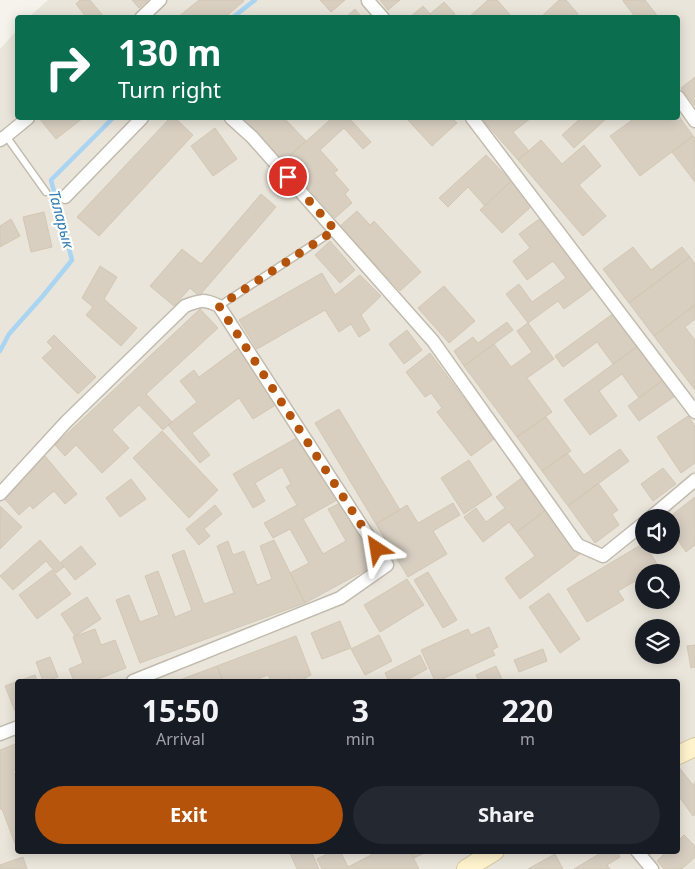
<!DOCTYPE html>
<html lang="en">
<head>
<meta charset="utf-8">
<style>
  :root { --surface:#171b24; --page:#242831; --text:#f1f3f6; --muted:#9ea1a6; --accent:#b45309 }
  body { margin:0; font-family:"Noto Sans",sans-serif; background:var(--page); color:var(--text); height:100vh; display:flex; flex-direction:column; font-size:19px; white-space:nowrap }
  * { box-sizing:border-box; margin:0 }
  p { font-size:16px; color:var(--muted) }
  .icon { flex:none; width:28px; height:28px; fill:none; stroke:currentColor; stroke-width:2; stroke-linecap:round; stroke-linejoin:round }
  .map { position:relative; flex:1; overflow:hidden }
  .sheet { position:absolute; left:15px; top:679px; width:665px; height:175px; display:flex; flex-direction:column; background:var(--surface); border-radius:5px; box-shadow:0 2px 12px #0003 }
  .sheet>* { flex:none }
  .top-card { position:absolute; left:15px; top:15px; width:665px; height:105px; border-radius:5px; box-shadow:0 2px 12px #0003; background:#0b6e4f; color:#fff; overflow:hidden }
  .controls { position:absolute; left:635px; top:509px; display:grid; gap:10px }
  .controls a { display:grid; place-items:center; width:45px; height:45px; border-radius:50%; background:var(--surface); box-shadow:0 2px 12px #0003; font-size:25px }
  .pin { position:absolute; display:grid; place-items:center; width:42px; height:42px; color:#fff; margin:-21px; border:2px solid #fff; border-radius:50%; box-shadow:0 1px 5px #0007 }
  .me { position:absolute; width:55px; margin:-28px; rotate:327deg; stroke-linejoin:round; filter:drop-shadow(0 0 4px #0008) }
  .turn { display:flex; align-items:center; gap:18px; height:105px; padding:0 20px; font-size:22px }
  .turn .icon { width:65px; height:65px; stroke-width:2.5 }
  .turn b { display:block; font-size:35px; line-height:42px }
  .eta { display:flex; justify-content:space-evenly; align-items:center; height:85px; text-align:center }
  .eta b { font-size:30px; font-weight:700; line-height:35px }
  .cta { display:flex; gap:10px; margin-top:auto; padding:10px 20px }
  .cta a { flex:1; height:58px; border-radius:30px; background:var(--accent); color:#fff; font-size:20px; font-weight:700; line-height:58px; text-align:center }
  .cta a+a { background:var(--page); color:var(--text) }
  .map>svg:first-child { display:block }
</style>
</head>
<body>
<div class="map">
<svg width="695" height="869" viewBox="0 0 695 869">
  <rect width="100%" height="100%" fill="#f6f3ec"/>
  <path fill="#eae5da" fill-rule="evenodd" d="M48 0H695V869H0V49L17 30 18 118H678V18L29 17ZM644 518H671V545H644ZM644 572H671V600H644ZM644 628H671V655H644ZM18 681H678V851H18Z"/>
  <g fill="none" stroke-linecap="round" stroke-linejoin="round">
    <path stroke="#a9d4f2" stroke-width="4.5" d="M232 18 255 0
      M0 351 9 334 42 297 72 260 51 180 113 118"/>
  </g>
  <path fill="#d8cfc1" stroke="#d3c7b4" d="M80 0H90L105 18H87L76 4Z
    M132 0H148L139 8Z
    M199 0H243L244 1 224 18H177Z
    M320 0H345L331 12Z
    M380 0H400L388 10Z
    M488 0H497L513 18H468Z
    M559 0H566L578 14 574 18H540Z
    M623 0H645L659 18H636L623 1Z
    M444 2 455 14 451 18H409L423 6 430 14Z
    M355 9 362 18H345Z
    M695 77V106L681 88Z
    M678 115 693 136 640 176 610 136 635 118H678Z
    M39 118H83L56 139Z
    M170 118H175L193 135 99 236 77 217Z
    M236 118H284L306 141 279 165Z
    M332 118H349L371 142 363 149 344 128 320 150 338 170 334 173 349 190 345 194 352 203 335 218 284 161Z
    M406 118H452L457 123 432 146Z
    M481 118H531L513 132 529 151 518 160Z
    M581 118H607L574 148 562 135Z
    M215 128 237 159 213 176 191 146Z
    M693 136 695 138V182L672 152Z
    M541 140 562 164 584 145 601 166 579 185 606 216 583 236 518 160Z
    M486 155 511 181 485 206 468 187 448 207 439 198Z
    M511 181 533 205 502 233 480 210Z
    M261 194 276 207 199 296 190 288 174 306 150 286 182 249 201 264Z
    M357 211 370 225 374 221 421 272 400 291 340 226Z
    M44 212 52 247 31 252 23 217Z
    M542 217 594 287 564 309 558 301 528 323 506 294 519 284 532 302 566 278 553 261 527 280 513 261 530 248 519 234Z
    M11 219 20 236 0 247V226Z
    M330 241 355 270 340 283 315 255Z
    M633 247 651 270 682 247 690 257 629 303 603 269Z
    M690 257 695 264V305L654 336 629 303Z
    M100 266 117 277 104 299 137 328 121 346 86 315 93 307 82 298Z
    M322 273 335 295 360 275 381 296 361 315 370 330 359 337 351 324 339 332 325 310 257 349 239 320Z
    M444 286 475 321 449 343 418 308Z
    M695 305V319L685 327 695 340V390L654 336Z
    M200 309 218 328 146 394 172 422 163 430 139 405 112 430 129 448 102 473 76 445 65 456 55 445Z
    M614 313 638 346 613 364 597 342 563 367 555 356Z
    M507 322 513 330 464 366 454 351 473 337 478 343Z
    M528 323 554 359 527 378 552 412 517 437 464 366 494 344 511 367 532 352 517 331Z
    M407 330 422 350 404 364 389 344Z
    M54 335 96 377 78 394 42 358 53 348 47 342Z
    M241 346 279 403 253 419 239 398 192 433 210 455 200 463 168 425 197 402 180 381 194 370 199 377Z
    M638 346 663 380 639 398 622 374 599 391 617 416 590 435 564 400Z
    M430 353 494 439 471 456 437 412 442 408 431 393 425 397 406 372Z
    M663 380 675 396 639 421 628 406Z
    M339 409 400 510 376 524 315 423Z
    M688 416 695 426V463L681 473 657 437Z
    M546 417 571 451 542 471 517 437Z
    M162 431 218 490 189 518 133 458Z
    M300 436 337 500 303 519 323 554 346 541 328 509 340 503 375 565 305 603 290 573 309 563 290 529 273 538 264 523 297 505 286 487 291 484 282 467 255 483 265 501 253 508 233 474Z
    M620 449 629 461 568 506 542 471 567 453 584 475Z
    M45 456 77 494 65 504 54 491 33 509 30 505 19 515 1 495Z
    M469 460 492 495 464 514 441 478Z
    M663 468 676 484 653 501 641 484Z
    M523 477 547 509 517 532 509 522 483 542 464 517 476 508 486 522 505 508 496 497Z
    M131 479 146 499 120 517 106 498Z
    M598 483 618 510 612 514 619 525 595 543 568 506Z
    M695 497V545L686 552 671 530V518H668Z
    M453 503 460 515 433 531 447 554 408 577 376 524 407 505 418 523Z
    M215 505 222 514 204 529 210 536 199 545 186 529Z
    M0 506 22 527 0 549Z
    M547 509 580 554 520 599 505 578 535 556 517 532Z
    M40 540 64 567 56 573 46 561 13 590 0 576Z
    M274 540 305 603 140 663 116 600 129 595 140 622 159 615 145 576 158 571 175 617 192 610 172 555 184 550 204 604 234 593 217 546 228 541 233 555 244 551 257 585 272 579 260 546Z
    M644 543 659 567 650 572H644V576L618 591 624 600 587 622 567 589Z
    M81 546 96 564 75 580 61 562Z
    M52 570 71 594 37 619 19 595Z
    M428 572 457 620 443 628 414 580Z
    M407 579 424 605 380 632 364 605Z
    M549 593 580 639 560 653 529 607Z
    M87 597 101 619 75 636 61 614Z
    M340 621 351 648 322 659 311 633Z
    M489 627 498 647 492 650 495 655 438 681H435L421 650 468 629 471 635Z
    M95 629 101 645 115 640 126 668 93 681H74L69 669 83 663 73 637Z
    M379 635 392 661 365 675 351 649Z
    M296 636 311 675 305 678 306 681H290L289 678 282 681H271L268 675 253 681H223L217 666Z
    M695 645V667L691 668 687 646Z
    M543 649 547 661 519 672 514 660Z
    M420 655 427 669 405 681H389L385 673Z
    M50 657 58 677 47 681H43L36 662Z
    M217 666 223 681H177Z
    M496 666 502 679 496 681H479L476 675Z
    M35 675 37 681H18V710L15 711 5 686Z
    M18 743V769L13 771 18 783V845L16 846 2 809H0V750Z
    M678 766 693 785 695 782V815L693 816 678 795Z
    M684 835 695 846V857L682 869H664L657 861 667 851H678V841Z
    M289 851H311L319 869H297Z
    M333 851H340L348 867 379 851H410L419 869H322L317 859Z
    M410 851H428L414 858Z
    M604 851H617L620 857 607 865 610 869H574Z
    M555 854 563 869H528Z
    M23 857 27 869H0V865Z"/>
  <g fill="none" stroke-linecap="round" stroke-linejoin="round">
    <g stroke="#c2bbae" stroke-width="9">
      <path id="lane" d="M6 136 46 192
        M219 306 335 230"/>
    </g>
    <g stroke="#c2bbae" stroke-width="15">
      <path id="street" d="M368 1 383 18
        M141 18 160 0
        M678 97 695 121
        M231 118 252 137 433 341 578 545 603 556 644 523
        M472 118 695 412
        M0 140 6 136 28 118
        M65 197 142 118
        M0 494 66 422 185 306C200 300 204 299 219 306L387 565 340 598 133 681
        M650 518 695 480
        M0 734 18 727
        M637 851 652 869"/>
    </g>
    <g stroke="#d6c79b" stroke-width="20">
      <path id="secondary" d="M678 755 695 747
        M466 869 495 851"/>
    </g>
    <use href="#lane" stroke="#fff" stroke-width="6"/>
    <use href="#street" stroke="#fff" stroke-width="12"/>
    <use href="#secondary" stroke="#fff3cd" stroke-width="18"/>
  </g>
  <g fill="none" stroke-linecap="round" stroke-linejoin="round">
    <path stroke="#b45309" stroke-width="9" stroke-dasharray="0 16.2" d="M288 177 335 230 219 306 377 549"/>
  </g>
  <g text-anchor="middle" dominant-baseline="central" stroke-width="4.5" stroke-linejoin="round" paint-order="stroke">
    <g font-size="15" font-style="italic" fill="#2e7ab2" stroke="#fff">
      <text transform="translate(62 219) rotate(75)">Таларык</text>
    </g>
  </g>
</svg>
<div class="controls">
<a><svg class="icon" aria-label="sound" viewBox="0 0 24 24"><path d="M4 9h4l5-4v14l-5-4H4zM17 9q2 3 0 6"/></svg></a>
<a><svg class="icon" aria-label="search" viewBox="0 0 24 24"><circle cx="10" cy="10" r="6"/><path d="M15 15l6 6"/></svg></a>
<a><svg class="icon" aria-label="layers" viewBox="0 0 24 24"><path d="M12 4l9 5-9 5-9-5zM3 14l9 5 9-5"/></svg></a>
</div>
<div class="pin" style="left:288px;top:177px;background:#d93025"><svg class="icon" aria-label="arrive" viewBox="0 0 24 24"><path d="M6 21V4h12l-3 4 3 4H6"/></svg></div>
<svg class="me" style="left:377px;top:549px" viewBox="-20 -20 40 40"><path d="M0-17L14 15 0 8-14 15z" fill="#b45309" stroke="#fff" stroke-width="4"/></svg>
<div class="top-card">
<div class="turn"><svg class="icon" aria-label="right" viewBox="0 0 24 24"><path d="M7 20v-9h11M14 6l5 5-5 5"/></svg><div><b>130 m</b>Turn right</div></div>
</div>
<section class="sheet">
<div class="eta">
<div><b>15:50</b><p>Arrival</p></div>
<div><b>3</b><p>min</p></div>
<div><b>220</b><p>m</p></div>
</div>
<div class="cta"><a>Exit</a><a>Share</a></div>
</section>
</div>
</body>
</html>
